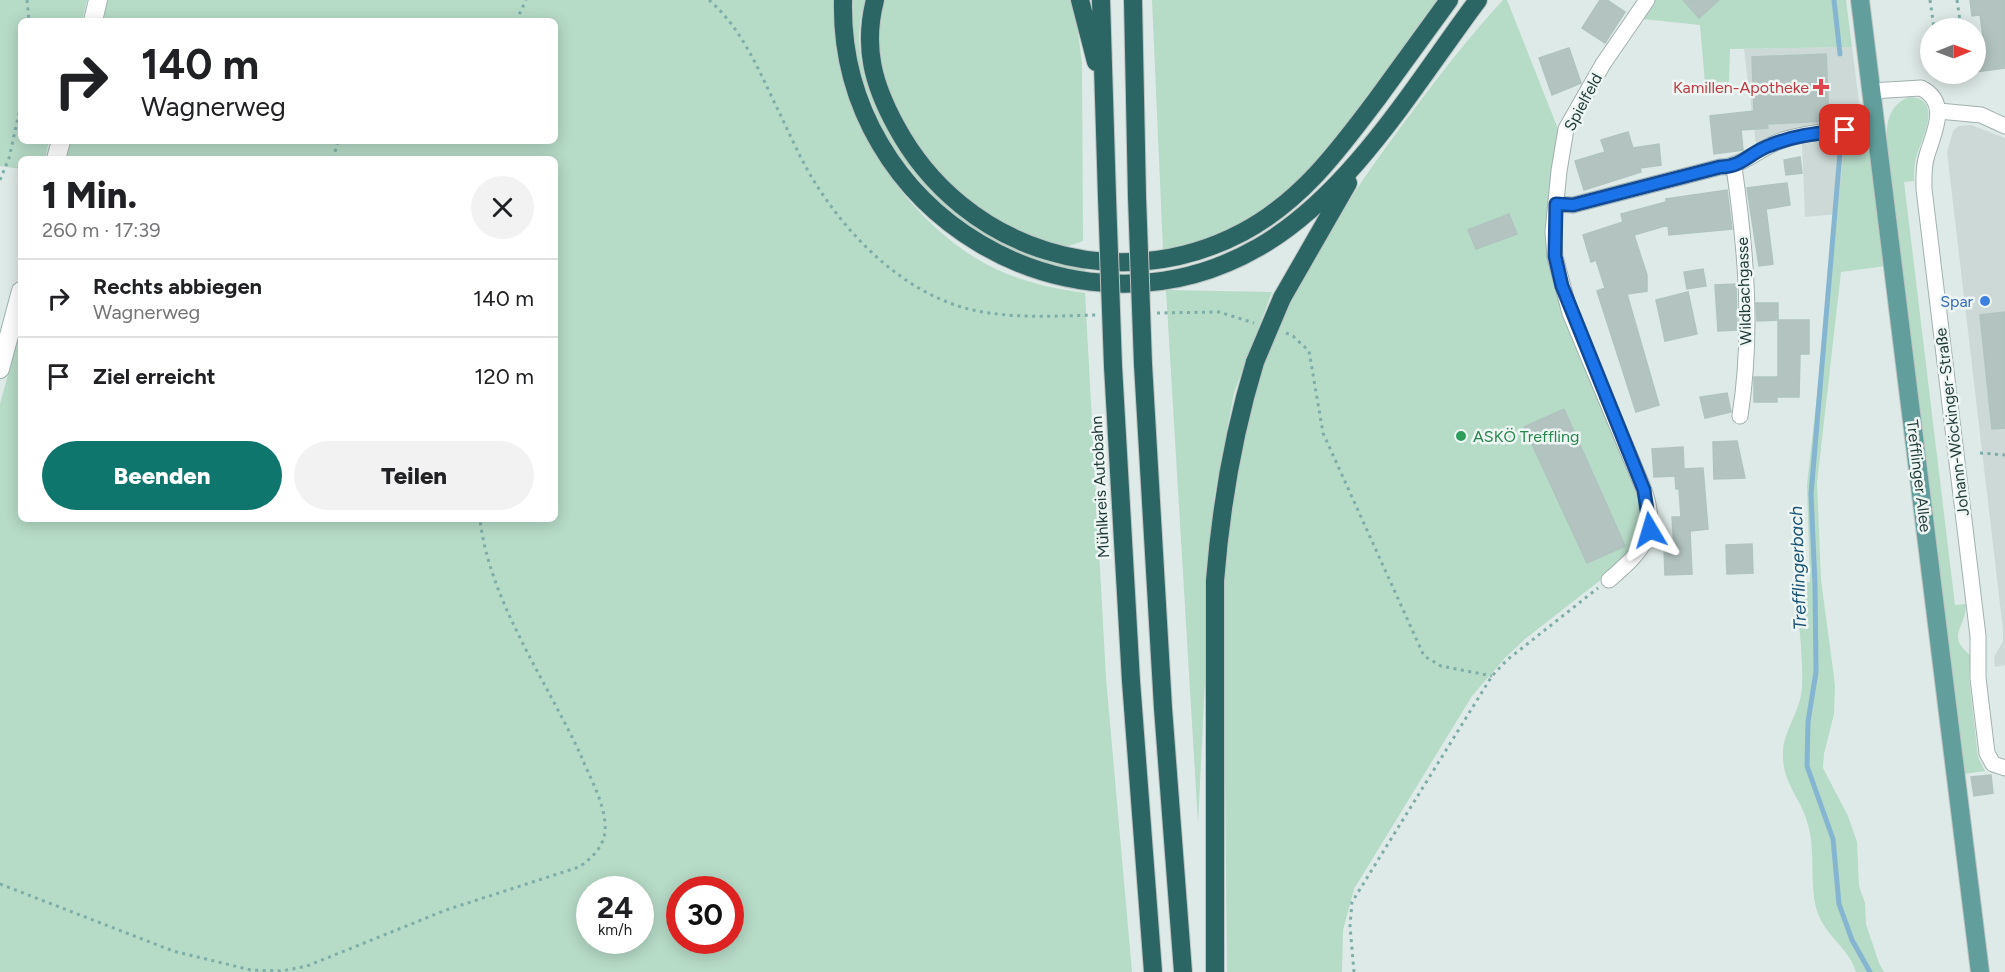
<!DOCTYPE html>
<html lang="de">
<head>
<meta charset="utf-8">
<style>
  :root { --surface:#fff; --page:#f2f2f2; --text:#202124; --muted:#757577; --line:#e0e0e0; --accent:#0f766e }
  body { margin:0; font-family:Figtree,sans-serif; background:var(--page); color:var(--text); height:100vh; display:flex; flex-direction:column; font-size:22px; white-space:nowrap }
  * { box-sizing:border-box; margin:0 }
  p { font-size:20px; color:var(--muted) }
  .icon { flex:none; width:33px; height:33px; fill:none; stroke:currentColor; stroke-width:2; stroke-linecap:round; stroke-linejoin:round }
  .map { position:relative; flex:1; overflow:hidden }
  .sheet { position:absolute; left:18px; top:156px; width:540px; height:366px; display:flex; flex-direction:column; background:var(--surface); border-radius:9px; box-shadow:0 3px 15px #0003 }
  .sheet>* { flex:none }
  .hud { position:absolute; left:18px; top:18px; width:540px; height:126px; border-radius:9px; box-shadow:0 3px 15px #0003; background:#fff; color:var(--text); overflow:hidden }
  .needle { width:39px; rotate:89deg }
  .buttons { position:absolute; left:1920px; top:18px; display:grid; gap:12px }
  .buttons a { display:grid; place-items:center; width:66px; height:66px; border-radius:50%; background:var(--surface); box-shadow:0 3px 15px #0003; font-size:30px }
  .speed { position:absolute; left:576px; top:876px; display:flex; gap:12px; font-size:30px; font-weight:700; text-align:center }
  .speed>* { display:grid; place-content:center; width:78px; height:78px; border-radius:50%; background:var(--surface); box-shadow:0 3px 15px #0003; line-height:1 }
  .speed small { font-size:15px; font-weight:400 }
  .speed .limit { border:9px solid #d22; background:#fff; color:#111 }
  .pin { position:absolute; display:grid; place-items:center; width:51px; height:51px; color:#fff; margin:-26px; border-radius:12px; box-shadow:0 3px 9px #0006 }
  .me { position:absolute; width:66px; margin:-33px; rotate:353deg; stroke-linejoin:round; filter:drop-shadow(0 0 4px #0008) }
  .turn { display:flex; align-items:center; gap:21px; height:126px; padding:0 24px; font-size:27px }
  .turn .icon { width:78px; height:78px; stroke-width:2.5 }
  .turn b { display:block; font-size:42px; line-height:51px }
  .round { display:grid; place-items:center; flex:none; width:63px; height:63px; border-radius:32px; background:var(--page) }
  .head { display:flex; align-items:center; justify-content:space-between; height:102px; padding:0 24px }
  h1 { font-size:36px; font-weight:800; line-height:45px }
  .action { display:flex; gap:12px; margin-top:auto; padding:12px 24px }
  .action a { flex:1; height:69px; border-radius:36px; background:var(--accent); color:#fff; font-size:24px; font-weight:800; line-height:69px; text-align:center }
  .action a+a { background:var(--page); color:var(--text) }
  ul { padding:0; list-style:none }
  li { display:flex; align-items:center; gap:18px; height:78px; padding:0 24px; border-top:2px solid var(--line) }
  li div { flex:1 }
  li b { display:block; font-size:22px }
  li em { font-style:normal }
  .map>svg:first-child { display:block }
</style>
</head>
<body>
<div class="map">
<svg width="2005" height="972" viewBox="0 0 2005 972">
  <rect width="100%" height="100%" fill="#deeae7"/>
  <path fill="#ccd9d6" d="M1852 47 1861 118 1794 130 1756 145 1744 49Z
    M1971 125 2005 138V665L1995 667 1994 657 2003 641V630L1947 152 1953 131 1958 126Z
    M1832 139H1859L1866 142 1870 152H1844L1838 214 1805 217 1802 144Z"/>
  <path fill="#b6dbc7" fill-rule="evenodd" d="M0 0H87L82 21H21V141H49L45 159H21V169L0 166Z
    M107 0H835C832 101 889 202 974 257 1007 278 1046 288 1085 293L1106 678 1132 972H0V404L21 327V519H555V159H64L69 141H555V21H101ZM590 890H640V940H590ZM680 890H730V940H680Z
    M848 0H866C836 76 913 187 975 226 1009 248 1045 260 1086 267L1085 274 1018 258 945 212 886 140 856 64Z
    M881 0H1074L1082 64 1083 241 1060 249 1022 237 947 186 889 102 874 48Z
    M1152 0H1439L1376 89 1305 178 1261 213 1205 241 1163 250Z
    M1503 0H1507L1560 134 1551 182 1546 233 1556 291 1641 506 1643 522 1638 546 1616 568 1525 639 1505 658 1472 696 1354 889 1343 930 1342 972H1227L1223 580C1228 512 1237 444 1259 379 1291 285 1344 203 1403 124 1435 81 1467 39 1503 0Z
    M1654 0H1846L1852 47 1730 49 1729 82 1705 83 1700 25 1642 19Z
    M1909 97C1945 98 1921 139 1916 158 1914 166 1914 173 1914 181L1904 182 1955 605 1966 604C1966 629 1945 635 1971 656L1969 678 1978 757 1985 771 1964 774 1887 152C1886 129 1885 107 1909 97Z
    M1844 152H1870L1885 266 1841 272 1817 483 1821 580 1835 685 1834 714 1824 754 1823 768 1848 816 1857 842 1859 886 1865 903 1866 924 1879 963 1884 972H1856C1849 948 1825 936 1817 911 1809 883 1816 853 1808 825 1802 799 1784 786 1783 758 1781 733 1801 712 1802 687 1804 652 1796 618 1798 582H1810L1807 485Z
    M1166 290 1272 292 1234 393 1214 499 1198 823Z"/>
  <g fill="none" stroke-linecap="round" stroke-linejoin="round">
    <path stroke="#85b5d0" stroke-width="5" d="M1834 0 1840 54
      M1840 153 1811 494 1815 584 1816 672 1808 722 1807 766 1833 839 1839 904 1852 940 1870 972"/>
  </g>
  <path fill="#b3c4c0" stroke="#b0c3bf" stroke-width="1.5" d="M1600 0H1607L1625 12 1605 43 1582 28Z
    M1683 0H1719L1699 18Z
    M1970 0H2005V68L1976 72V44H1984L1980 15 1972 16Z
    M1569 48 1581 83 1552 95 1539 58Z
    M1826 54 1829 121 1767 124 1768 128 1741 130 1743 150 1714 154 1710 116 1754 111 1752 57Z
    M1628 132 1633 148 1659 144 1661 165 1640 168 1641 172 1584 190 1575 161 1605 152 1601 140Z
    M1800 157 1802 173 1786 175 1784 160Z
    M1787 183 1790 205 1766 209 1773 264 1759 266 1747 188Z
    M1727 190 1732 229 1669 235 1668 225 1634 235 1647 275V291L1627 294 1659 405 1636 412 1597 291 1605 288 1596 260 1591 262 1583 235 1623 222 1621 214 1666 202V199Z
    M1509 214 1517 234 1476 249 1468 230Z
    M1703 269 1706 286 1687 289 1684 272Z
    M1736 284 1737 330 1718 331 1715 285Z
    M1688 292 1697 334 1665 341 1656 300Z
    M1756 303H1778V320L1757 321Z
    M2005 312V428L1992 429 1980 315Z
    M1778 320H1809V354H1800L1799 397H1777V402H1754V377H1778Z
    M1727 393 1731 412 1705 418 1700 397Z
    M1564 409 1625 546 1587 563 1524 427Z
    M1737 441 1745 478 1714 479 1713 442Z
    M1683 447 1684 469 1703 468 1708 529 1690 531 1692 574 1665 575 1664 547H1674L1672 517H1681L1679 489H1676L1675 476 1654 477 1652 449Z
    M1752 544 1753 573 1727 574 1726 545Z
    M1991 775 1993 793 1974 796 1971 777Z"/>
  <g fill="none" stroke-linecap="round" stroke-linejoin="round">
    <g stroke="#a1b1af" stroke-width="17">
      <path id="street" d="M1871 91 1921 88C1950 102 1934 132 1927 155 1923 167 1924 177 1924 189L1978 636V678L1987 753 1993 764 2005 768
        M1939 111 1981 115 2005 126
        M1734 167C1746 250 1753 333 1740 416
        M1556 204 1573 205 1720 167C1743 167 1760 147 1783 140 1812 131 1845 130 1876 127
        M1609 580C1644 550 1661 532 1642 485L1570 313 1555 257 1553 232 1559 171 1566 129 1603 64 1647 0"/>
    </g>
    <g stroke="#9db5b1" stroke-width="20">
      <path id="secondary" d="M93 21 98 0
        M56 159 61 141
        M0 369 21 291"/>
    </g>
    <g stroke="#bcc4c3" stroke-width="20">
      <path id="primary" d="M1860 0 1980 972"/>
    </g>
    <g stroke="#bcc4c3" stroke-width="20">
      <path id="highway" d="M843 0C838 213 1074 354 1259 247 1351 194 1415 84 1478 0
        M875 0C863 47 873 84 896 126 963 251 1117 299 1243 232 1301 201 1338 151 1377 99 1401 66 1425 33 1449 0
        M1080 0 1096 62
        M1101 0 1107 197
        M1133 0 1137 197
        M1282 298 1348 183
        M1143 364 1163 708 1183 972
        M1113 366 1131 681 1153 972
        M1215 972V581C1221 505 1233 434 1255 362"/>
    </g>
    <path stroke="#7eada8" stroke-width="3" stroke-dasharray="3 4.5" stroke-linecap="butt" d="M27 0 29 21
      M709 0C744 30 761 76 781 116 791 137 801 160 814 181 849 238 906 295 973 310 1013 319 1056 316 1096 315
      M1930 0 1934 28
      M1957 0 1961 28
      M516 21 526 0
      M333 159 338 141
      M0 180 9 158 21 104
      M1157 313 1219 312 1254 323
      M1286 333 1293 336 1309 351 1323 433 1424 656 1441 666 1492 676
      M1980 453 2005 455
      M0 884 173 951 251 970 282 971 307 966 446 910 579 867C595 856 607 843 605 823 603 800 590 778 582 758 548 683 489 601 480 519
      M1354 972 1350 926 1352 902 1492 676 1507 660 1598 588"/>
    <use href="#street" stroke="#fff" stroke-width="15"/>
    <use href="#secondary" stroke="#fff" stroke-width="18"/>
    <use href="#primary" stroke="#629f9c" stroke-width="18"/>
    <use href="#highway" stroke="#2b6564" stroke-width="18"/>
    <g stroke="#bcc4c3" stroke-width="20" stroke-linecap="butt">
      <path id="highway-bridge" d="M1107 197 1113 366
        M1137 197 1143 364
        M1255 362 1282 298"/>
    </g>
    <use href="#highway-bridge" stroke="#2b6564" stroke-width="18"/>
  </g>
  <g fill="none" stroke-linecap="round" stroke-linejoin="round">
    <g stroke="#114b97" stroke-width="15">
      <path id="route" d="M1650 530 1644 490 1562 286 1555 256 1556 204 1573 205 1720 167C1743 167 1750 152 1771 145 1795 135 1820 133 1845 130"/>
    </g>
    <use href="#route" stroke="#1a73e8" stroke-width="10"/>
  </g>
  <path fill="#e0444e" stroke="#eef6f4" stroke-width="2" d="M1818 78h6v6h6v6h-6v6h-6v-6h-6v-6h6z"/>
  <circle fill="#3f7fe0" stroke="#eef6f4" stroke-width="2" cx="1985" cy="301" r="6"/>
  <circle fill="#2e9e5b" stroke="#eef6f4" stroke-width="2" cx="1461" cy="436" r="6"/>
  <g text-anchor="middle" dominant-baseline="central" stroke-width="5" stroke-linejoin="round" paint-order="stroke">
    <g font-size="16" fill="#be3a42" stroke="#eef6f4" text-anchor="end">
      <text x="1809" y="87">Kamillen-Apotheke</text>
    </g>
    <g font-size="16" fill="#1f3937" stroke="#eef6f4">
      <text transform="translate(1583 102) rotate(-62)">Spielfeld</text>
      <text transform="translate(1744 291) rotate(-92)">Wildbachgasse</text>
      <text transform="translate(1952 422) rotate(-97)">Johann-Wöckinger-Straße</text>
      <text transform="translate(1919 476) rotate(83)">Trefflinger Allee</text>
      <text transform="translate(1100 487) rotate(-93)">Mühlkreis Autobahn</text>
    </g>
    <g font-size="16" fill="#366cbe" stroke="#eef6f4" text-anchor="end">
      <text x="1973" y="301">Spar</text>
    </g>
    <g font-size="16" fill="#27864d" stroke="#eef6f4" text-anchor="start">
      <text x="1473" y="436">ASKÖ Treffling</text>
    </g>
    <g font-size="18" font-style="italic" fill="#1a5374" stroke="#eef6f4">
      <text transform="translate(1798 568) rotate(-92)">Trefflingerbach</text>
    </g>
  </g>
</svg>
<div class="buttons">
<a><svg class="needle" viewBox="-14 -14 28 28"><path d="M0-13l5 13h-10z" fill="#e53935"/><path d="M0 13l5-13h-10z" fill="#757577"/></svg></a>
</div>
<div class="speed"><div>24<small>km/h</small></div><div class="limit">30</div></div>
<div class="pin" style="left:1845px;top:130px;background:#d93025"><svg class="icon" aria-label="arrive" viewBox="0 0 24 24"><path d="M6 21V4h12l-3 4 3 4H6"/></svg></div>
<svg class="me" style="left:1650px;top:530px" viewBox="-20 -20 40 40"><path d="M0-17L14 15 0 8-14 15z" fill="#1a73e8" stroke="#fff" stroke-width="4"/></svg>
<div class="hud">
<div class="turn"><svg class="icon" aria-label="right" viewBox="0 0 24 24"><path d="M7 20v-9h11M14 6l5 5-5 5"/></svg><div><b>140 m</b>Wagnerweg</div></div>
</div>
<section class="sheet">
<div class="head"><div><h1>1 Min.</h1><p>260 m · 17:39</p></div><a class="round"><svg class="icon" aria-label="close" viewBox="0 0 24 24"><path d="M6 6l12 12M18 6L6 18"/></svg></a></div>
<ul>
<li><svg class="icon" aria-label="right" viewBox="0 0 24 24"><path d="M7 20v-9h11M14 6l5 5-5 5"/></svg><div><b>Rechts abbiegen</b><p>Wagnerweg</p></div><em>140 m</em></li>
<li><svg class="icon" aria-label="arrive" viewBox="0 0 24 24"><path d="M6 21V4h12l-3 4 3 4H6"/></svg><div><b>Ziel erreicht</b></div><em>120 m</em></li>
</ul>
<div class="action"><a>Beenden</a><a>Teilen</a></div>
</section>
</div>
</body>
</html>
